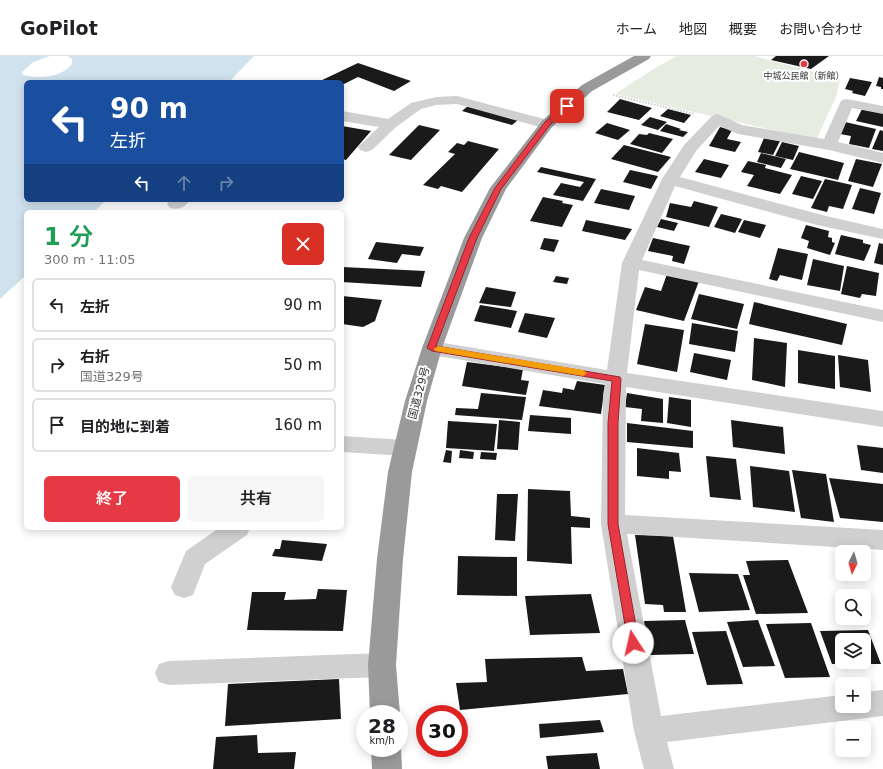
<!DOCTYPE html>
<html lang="ja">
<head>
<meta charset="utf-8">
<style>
  :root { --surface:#fff; --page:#f6f6f6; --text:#202124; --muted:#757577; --line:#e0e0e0; --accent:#e63946 }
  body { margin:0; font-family:"DejaVu Sans","Noto Sans JP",sans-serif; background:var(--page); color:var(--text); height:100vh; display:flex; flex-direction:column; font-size:15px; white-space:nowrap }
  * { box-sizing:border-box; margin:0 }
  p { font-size:13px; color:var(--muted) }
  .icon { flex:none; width:22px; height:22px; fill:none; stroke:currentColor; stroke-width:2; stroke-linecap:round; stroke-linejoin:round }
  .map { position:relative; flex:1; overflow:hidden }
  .sheet { position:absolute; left:24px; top:154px; width:320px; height:320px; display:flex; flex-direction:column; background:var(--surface); border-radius:6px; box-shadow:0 2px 10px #0003 }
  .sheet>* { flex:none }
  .top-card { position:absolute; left:24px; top:24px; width:320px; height:122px; border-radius:6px; box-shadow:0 2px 10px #0003; background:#1a4fa0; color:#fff; overflow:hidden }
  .needle { width:26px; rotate:185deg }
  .buttons { position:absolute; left:835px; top:489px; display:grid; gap:8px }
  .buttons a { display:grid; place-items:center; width:36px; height:36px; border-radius:6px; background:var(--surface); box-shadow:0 2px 10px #0003; font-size:20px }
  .speed { position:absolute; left:356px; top:649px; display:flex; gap:8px; font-size:20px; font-weight:700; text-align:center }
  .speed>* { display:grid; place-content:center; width:52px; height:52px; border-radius:50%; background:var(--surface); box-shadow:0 2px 10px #0003; line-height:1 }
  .speed small { font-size:10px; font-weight:400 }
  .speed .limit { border:6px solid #d22; background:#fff; color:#111 }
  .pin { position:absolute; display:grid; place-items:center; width:34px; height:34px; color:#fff; margin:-17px; border-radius:8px; box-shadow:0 2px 6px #0006 }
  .me { position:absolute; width:44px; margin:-22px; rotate:350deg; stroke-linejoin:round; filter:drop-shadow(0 0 3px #0008) }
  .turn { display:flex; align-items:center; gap:14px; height:84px; padding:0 20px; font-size:18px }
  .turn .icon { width:52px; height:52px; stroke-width:2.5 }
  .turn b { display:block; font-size:28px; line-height:34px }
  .lanes { display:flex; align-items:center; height:38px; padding:0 20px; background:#0003; justify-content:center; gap:20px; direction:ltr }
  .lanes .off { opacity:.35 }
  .round { display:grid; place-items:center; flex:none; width:42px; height:42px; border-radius:6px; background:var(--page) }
  .overview { display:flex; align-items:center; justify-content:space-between; height:68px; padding:0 20px }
  h1 { font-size:24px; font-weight:600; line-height:30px; color:#1e9e55 }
  .primary-button { display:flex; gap:8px; margin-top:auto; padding:8px 20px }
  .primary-button a { flex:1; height:46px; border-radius:6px; background:var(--accent); color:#fff; font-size:16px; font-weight:600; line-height:46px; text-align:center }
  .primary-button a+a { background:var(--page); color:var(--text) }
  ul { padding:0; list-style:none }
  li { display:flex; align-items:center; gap:12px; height:54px; margin:0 8px 6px; padding:0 12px; border:2px solid var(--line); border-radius:6px }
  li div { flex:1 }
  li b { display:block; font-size:15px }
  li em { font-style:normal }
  header { display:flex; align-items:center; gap:24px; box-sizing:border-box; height:56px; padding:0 20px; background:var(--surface); border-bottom:1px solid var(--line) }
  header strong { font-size:19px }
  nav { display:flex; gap:22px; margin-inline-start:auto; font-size:14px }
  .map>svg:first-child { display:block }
</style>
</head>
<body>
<header>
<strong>GoPilot</strong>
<nav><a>ホーム</a><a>地図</a><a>概要</a><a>お問い合わせ</a></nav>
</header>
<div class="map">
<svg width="883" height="713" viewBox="0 0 883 713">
  <rect width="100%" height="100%" fill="#fff"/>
  <path fill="#e6ecdf" d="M677 0H754L840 23 836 41 816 84 615 38 652 14Z"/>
  <path fill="#cfe2ee" d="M0 0H50L33 6 22 16 23 19C40 23 61 22 72 8V3L68 0H254L229 26H26V144H106L94 156H26V219L0 243Z"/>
  <path fill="#1a1a1a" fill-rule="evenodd" d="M776 0H829L811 13 771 4Z
    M358 7 411 25 394 35 358 21 342 29V26H318Z
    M879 21 883 22V33H881V31L876 30Z
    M850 22 872 26 865 40 852 37 853 35 845 33Z
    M620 43 652 52 639 64 607 56Z
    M469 49 518 64 512 69 462 55Z
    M863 51 883 55V71L856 65Z
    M668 53 691 59 684 67 660 60Z
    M650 61 667 66 658 74 641 69Z
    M845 66 876 73 869 92 849 88 851 80 840 78Z
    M607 67 630 74 618 84 595 77Z
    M666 68 681 73 679 74 688 76 683 81 660 75Z
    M419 69 440 74 411 104 389 99Z
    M342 70 371 75 346 104 342 103Z
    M720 71 732 74 727 83 741 86 735 96 709 90Z
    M880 74 883 75V95L872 93Z
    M649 77 673 83 662 97 630 88 639 78 647 79Z
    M764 82 780 85 773 99 758 96Z
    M468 85 499 93 462 136 441 130 438 133 423 129 455 98 448 96 457 87 464 89Z
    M782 86 799 90 793 104 775 100Z
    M624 89 671 101 658 116 611 103Z
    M799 96 844 107 838 124 790 113Z
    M761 97 786 103 781 112 757 106Z
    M704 103 729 109 721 122 695 116Z
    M856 103 882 108 873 131 848 125Z
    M748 105 766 109 765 112 792 119 780 138 747 130 754 119 741 116Z
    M541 111 596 123 583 145 553 139 561 127 580 131 584 126 537 116Z
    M630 114 658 120 651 133 623 126Z
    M801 120 822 125 813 143 792 138Z
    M825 123 852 129 843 153 829 150 827 156 811 152Z
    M860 132 881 137 874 158 852 153Z
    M601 133 635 140 629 154 594 147Z
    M543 141 563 145 562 147 573 149 562 171 530 165Z
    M694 145 718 151 709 171 666 161 670 147 691 151Z
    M721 158 742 163 735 177 714 171Z
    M661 163 678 167 674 175 657 171Z
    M586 164 632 173 625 184 582 175Z
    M744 164 766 169 760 182 738 176Z
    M806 169 829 175 828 181 832 182V186L835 187 830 199 807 192 809 185 801 182Z
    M841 179 863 184V187L871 189 864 205 835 198Z
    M544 182 559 184 554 196 540 193Z
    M653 182 690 190 684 208 672 205 673 200 648 195Z
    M376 186 424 191 420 200 402 198 397 207 368 203Z
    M879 187 883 188V209L874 207Z
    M778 192 808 198 802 224 780 219 777 225 769 223Z
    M813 203 844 210 840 235 807 229Z
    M847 210 879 217 876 240 862 238 860 242 841 238Z
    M342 211 425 215 421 231 342 226Z
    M667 218 699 225 684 265 636 254 645 231 661 235Z
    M556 220 569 222 567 228 553 226Z
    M486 231 516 236 511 251 479 247Z
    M699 238 744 248 737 273 691 263Z
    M342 240 382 244 375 265 363 271 342 268Z
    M754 246 847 268 842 289 749 268Z
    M480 249 517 255 511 272 474 265Z
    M525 257 555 262 547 282 518 276Z
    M692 267 738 275 735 296 689 288Z
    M645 268 684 274 677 316 637 308Z
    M754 282 787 287 785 331 752 324Z
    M798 294 835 300V333L798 327Z
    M694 297 731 304 727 324 690 316Z
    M838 299 868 304 871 336 840 331Z
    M467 306 523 313 521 324 529 325 526 339 462 330Z
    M577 325 605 329 601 358 539 350 543 334 562 337 563 332 574 334Z
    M481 337 526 341 522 364 455 359 456 352 478 353Z
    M627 337 663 343V367L641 365 642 353 625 351Z
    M669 341 691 344V371L667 367Z
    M530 359 571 362V378L528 375Z
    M499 364 520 366 518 394 497 393Z
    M731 364 783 371 785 398 733 391Z
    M448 365 497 368 494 395 446 392Z
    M627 367 693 375V392L627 386Z
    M857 389 883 392V417L861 414Z
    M637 392 679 397 681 416 669 415V423L637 420Z
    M446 394 452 395 451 407 443 406Z
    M460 394 474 396 473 403 459 402Z
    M481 396 497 397 496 404 480 403Z
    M706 400 736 403 741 444 710 441Z
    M750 410 789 415 795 456 753 451Z
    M792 414 826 418 834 466 801 462Z
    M829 422 883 428V466L840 462Z
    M528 433 570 435 571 460 590 462V472L571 471 572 508 527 505Z
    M497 438H518L515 485 495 484Z
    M635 479 673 480 686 556H664L663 549 645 548Z
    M282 484 327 488 322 505 272 500 275 493H280Z
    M458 500 517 501V540L457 539Z
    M788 504 808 557 756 558 743 519H750L746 505Z
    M689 517 738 518 750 554 699 556Z
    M318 533 347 534 343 575 247 574 252 536H286L284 544 316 543Z
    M591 538 600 577 530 579 525 540Z
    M685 564 694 598 650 599 644 565Z
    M758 564 775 610 743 611 727 566Z
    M811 567 830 621 785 622 766 568Z
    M868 574 881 608H832L820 575ZM842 584H864V606H842Z
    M726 575 743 628 707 629 692 576Z
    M582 601 586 615 623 613 628 638 460 654 456 627 487 626 485 603Z
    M339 623 341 663 225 670 228 628Z
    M600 664 604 676 540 682 539 668Z
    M257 679 258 697 296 696 294 713H213L216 681Z
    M597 697 600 713H548L546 700Z"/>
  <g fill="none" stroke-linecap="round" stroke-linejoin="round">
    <path stroke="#cdcdcd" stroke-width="2" stroke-dasharray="1.5 1.5" stroke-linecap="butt" d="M613 39 695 58"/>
    <path fill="#d0d0d0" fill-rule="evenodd" d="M457 40 552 65 555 68 552 71 547 73 457 48 436 49 421 53 396 71 372 94 366 96 360 94 358 91 379 71 342 65V55L388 63 411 47 436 41Z
      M847 43 883 50V58L852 52 838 86 883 97V107L829 94 738 78 719 70 696 95 680 121 826 160 883 173V183L817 169 675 130 642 204 883 254V266L639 214 627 317 883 355V371L626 331 625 459 883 474V494L627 478 661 660 842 639V650H864V636L883 634V660L667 686 674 713H644L634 675 601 468 603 339 605 328 432 299 425 297 422 292 425 287 432 285 607 314 622 207 662 123 684 89 712 60 717 58 722 60 742 69 824 83 840 47 842 44Z
      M170 144H190C184 152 179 154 170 152L167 148Z
      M342 380 405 384 413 386 416 392 413 398 405 400 342 396Z
      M219 472H250L247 479 205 508 193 539 184 542 175 539 171 531 186 495Z
      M382 597 392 600 396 609 392 618 382 621 169 629 159 626 155 617 159 608 169 605Z"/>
    <path fill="#9a9a9a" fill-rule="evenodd" d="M634 0H651L649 3 592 35 552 71 506 133 482 182 442 292 427 345 412 416 403 503 396 609 400 658H370L368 609 377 503 388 416 405 345 422 292 464 182 490 132 542 65 582 29Z
      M399 688 401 692 402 713H372L371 692H399Z"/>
  </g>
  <path fill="#e63946" stroke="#96252e" d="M565 48 570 50 550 69 501 133 477 182 436 290 620 321 621 323 618 367V468L639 587 637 590 633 592 629 590 628 587 608 468V367L612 325 432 295 427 292 469 182 495 132 545 66Z"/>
  <path fill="#f59e0b" d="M438 290 583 314 587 317 583 320 435 295 434 293Z"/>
  <circle fill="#e63946" stroke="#fff" stroke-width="1.5" cx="804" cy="8" r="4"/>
  <g text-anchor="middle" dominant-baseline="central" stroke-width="4" stroke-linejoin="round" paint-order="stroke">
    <g font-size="9" fill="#333" stroke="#fff">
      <text x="804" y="20">中城公民館（新館）</text>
    </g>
    <g font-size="11" fill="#333" stroke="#fff">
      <text transform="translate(419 337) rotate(-75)">国道329号</text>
    </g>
  </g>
</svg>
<div class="buttons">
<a><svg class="needle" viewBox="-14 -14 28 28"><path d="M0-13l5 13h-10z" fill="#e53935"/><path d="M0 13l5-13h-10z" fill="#757577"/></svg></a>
<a><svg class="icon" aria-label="search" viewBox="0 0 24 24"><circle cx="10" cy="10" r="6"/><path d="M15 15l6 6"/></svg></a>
<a><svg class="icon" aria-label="layers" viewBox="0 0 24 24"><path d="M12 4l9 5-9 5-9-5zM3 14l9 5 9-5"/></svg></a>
<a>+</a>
<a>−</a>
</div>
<div class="speed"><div>28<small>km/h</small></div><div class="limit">30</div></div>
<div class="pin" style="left:567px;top:50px;background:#d93025"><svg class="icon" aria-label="arrive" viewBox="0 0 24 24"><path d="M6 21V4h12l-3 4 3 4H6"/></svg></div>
<svg class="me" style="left:633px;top:587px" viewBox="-20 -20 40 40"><circle r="19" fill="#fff"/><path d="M0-13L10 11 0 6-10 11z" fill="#e63946"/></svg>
<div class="top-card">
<div class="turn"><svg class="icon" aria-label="left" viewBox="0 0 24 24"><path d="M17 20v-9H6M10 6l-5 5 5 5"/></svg><div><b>90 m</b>左折</div></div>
<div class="lanes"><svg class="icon" aria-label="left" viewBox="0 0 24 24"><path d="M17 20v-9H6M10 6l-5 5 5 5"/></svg><svg class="icon off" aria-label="ahead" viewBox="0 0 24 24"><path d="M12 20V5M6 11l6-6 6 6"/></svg><svg class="icon off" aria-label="right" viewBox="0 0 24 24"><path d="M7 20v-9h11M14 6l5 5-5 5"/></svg></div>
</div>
<section class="sheet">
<div class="overview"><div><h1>1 分</h1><p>300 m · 11:05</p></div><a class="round" style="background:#d93025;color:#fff"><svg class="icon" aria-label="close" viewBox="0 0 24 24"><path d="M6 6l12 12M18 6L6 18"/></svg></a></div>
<ul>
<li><svg class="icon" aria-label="left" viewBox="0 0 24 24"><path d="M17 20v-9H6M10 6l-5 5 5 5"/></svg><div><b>左折</b></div><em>90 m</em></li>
<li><svg class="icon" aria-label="right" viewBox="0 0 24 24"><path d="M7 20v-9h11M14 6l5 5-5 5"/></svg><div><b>右折</b><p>国道329号</p></div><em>50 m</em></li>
<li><svg class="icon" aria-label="arrive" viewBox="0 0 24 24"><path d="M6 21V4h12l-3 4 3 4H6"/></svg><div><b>目的地に到着</b></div><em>160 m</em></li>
</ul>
<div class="primary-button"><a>終了</a><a>共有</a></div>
</section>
</div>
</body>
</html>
